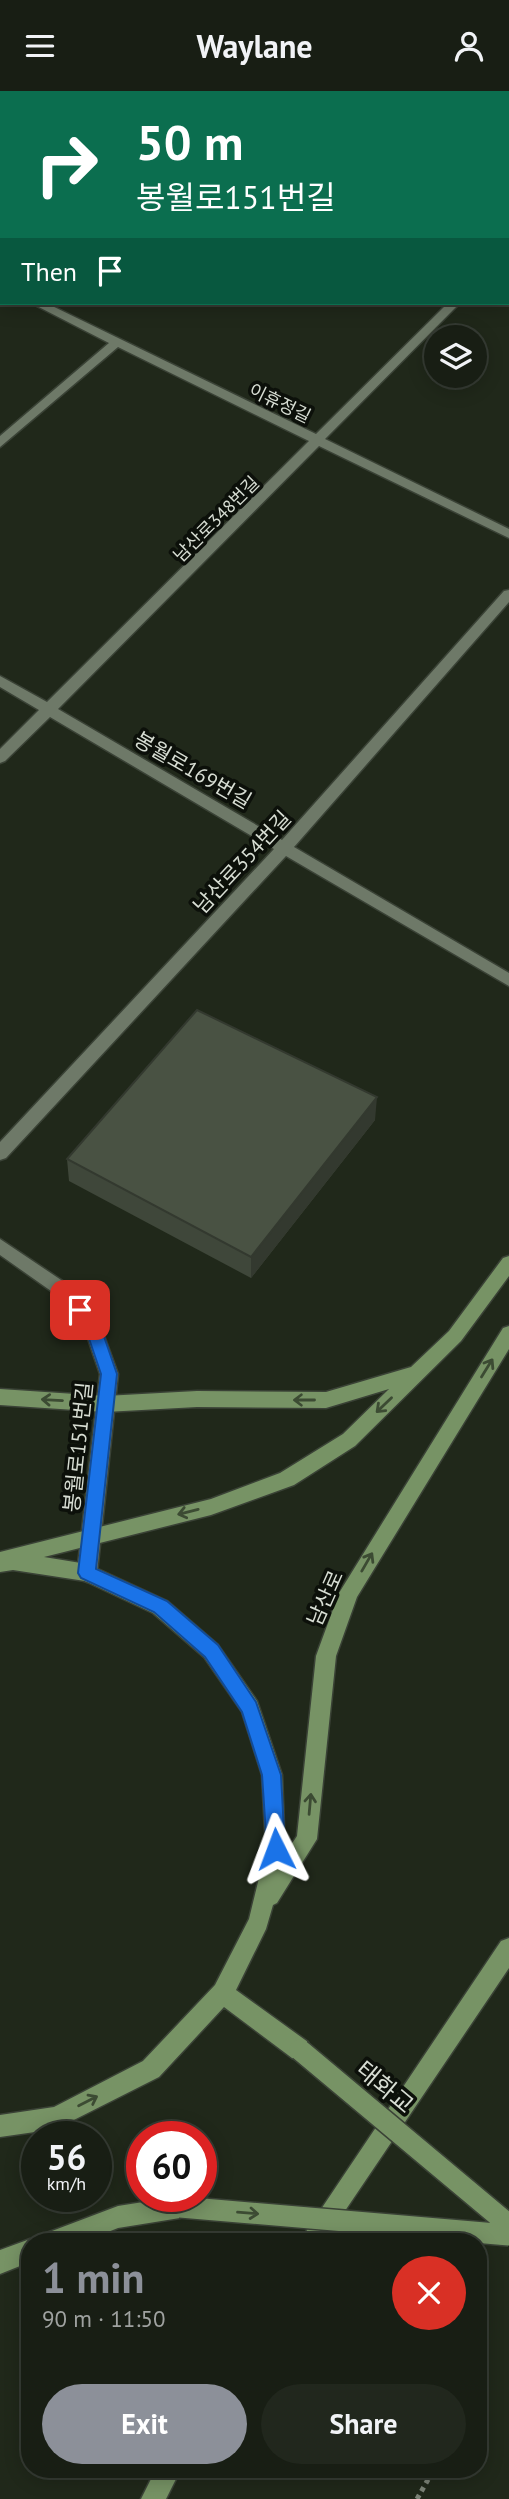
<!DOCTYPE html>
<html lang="en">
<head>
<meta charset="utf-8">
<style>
  :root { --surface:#181e14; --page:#21271d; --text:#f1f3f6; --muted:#9fa2a0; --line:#363c34; --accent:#8c9099 }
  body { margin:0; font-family:"PT Sans","Noto Sans KR",sans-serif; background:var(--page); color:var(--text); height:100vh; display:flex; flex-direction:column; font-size:26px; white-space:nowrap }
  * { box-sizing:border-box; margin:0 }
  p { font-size:23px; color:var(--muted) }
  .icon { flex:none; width:38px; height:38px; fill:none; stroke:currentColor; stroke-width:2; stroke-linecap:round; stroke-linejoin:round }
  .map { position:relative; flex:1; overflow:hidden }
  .drawer { position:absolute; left:21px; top:2142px; width:466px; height:245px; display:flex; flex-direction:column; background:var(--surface); border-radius:28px; box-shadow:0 4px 18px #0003,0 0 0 2px var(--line) }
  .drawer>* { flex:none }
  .hud { position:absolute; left:0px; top:0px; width:509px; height:214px; box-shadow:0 4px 18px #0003,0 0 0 2px var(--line); background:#0b6e4f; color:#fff; overflow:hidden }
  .buttons { position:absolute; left:424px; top:234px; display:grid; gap:14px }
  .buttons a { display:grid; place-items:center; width:63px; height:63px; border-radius:50%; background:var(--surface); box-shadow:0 4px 18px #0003,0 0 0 2px var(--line); font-size:35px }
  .speed { position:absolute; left:21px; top:2030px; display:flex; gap:14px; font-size:35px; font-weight:700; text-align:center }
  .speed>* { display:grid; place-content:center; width:91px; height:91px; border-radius:50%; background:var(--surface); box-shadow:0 4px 18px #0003,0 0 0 2px var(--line); line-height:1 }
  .speed small { font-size:18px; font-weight:400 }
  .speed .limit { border:10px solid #d22; background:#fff; color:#111 }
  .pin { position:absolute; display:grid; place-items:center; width:60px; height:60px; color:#fff; margin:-30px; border-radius:14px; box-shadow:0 4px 10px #0006 }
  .me { position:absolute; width:77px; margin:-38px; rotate:357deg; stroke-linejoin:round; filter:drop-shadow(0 0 5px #0008) }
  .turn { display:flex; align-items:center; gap:24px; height:147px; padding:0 21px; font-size:32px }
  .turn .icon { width:91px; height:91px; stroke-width:2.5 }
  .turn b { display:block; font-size:49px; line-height:60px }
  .then { display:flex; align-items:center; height:66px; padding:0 21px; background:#0003; gap:14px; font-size:26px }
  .round { display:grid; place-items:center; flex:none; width:74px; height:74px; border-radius:37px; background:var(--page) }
  .summary { display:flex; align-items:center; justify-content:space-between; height:119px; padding:0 21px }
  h1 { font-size:42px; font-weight:700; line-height:52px; color:var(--accent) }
  .cta { display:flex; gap:14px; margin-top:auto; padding:14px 21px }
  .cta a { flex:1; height:80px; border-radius:42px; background:var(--accent); color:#fff; font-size:28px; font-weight:700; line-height:80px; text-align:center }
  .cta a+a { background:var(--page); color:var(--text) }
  header { display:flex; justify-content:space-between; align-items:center; height:91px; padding:0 21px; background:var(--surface); font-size:32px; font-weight:700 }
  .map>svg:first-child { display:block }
</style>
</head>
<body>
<header><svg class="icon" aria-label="menu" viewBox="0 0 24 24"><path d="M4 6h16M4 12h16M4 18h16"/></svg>Waylane<svg class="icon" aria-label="person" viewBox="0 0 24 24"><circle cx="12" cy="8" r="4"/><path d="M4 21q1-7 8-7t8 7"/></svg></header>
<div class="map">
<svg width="509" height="2408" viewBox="0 0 509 2408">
  <rect width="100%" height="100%" fill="#20281a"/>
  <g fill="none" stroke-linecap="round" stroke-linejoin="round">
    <g stroke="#3a4236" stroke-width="3">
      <path id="minor" d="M117 0H128L116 2Z
        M0 93H2L0 100Z
        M0 190 2 191V198H0Z
        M31 212H46L316 343 448 212H460L325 348 509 438V447L319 355 58 618 282 749 504 500 509 499V511L294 756 509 882V895L286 765 6 1067 0 1069V1051L274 758 50 626 5 670 0 672V658L39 619 0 596V585L47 611 309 350 118 256 0 356V345L109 252Z
        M0 1148 73 1197 99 1231 118 1283 97 1482 94 1488 87 1491 80 1488 77 1482 100 1283 85 1239 61 1207 0 1164Z"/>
    </g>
    <g stroke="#3a4236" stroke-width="3">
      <path id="major" d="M244 0H262L263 2H245Z
        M367 0H385L386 2H368Z
        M508 25H509V31H508Z
        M508 48H509V54H508Z
        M509 1165V1185L461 1250 355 1355 294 1394 211 1424 44 1466 87 1473 167 1510 218 1554 257 1610 282 1684 285 1763 297 1745 316 1565 339 1502 503 1237 509 1235V1258L357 1506 336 1565 317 1748 277 1812 273 1814 266 1838 236 1899 308 1951 311 1959 308 1967 300 1970 292 1967 224 1916 159 1986 56 2038 0 2046V2024L54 2016 143 1970 215 1894 249 1828 266 1758 262 1684 242 1621 204 1566 153 1522 85 1490 13 1479 0 1481V1461L211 1408 280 1382 343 1343 389 1298 326 1317 197 1316 105 1321 0 1314V1298L105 1305 197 1300 326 1301 411 1276 449 1240 503 1167Z
        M509 1847V1877L324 2151H299L501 1850Z
        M181 2105 188 2108 191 2116 188 2124 180 2127 118 2137 83 2151H41L44 2143 118 2115Z
        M30 2148 38 2151H30V2171L0 2183V2159Z
        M156 2378H181L166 2408H141Z"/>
    </g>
    <path stroke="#7d8478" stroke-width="5" stroke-dasharray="4.5 4.5" stroke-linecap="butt" d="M417 2408 434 2378"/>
    <use href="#minor" fill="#6e7968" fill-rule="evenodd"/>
    <use href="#major" fill="#779365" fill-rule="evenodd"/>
    <g stroke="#3a4236" stroke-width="24" stroke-linecap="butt">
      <path id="major-bridge" d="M300 1959 509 2134
        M180 2116 509 2144"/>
    </g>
    <use href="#major-bridge" stroke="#779365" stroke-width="21"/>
  </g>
  <path fill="#3f473a" d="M375 1029 251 1187 69 1090 67 1068Z"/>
  <path fill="#33392f" d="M377 1006 375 1029 251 1187V1166Z"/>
  <path fill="#495243" stroke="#33392f" stroke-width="2" d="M197 919 377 1006 251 1166 67 1068Z"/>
  <defs><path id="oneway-shaft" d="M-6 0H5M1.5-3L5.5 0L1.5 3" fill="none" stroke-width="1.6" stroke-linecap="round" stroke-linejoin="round" transform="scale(1.75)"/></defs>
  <g stroke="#3c4b33">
    <use href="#oneway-shaft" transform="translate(487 1277) rotate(-58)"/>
    <use href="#oneway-shaft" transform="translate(52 1309) rotate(-177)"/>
    <use href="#oneway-shaft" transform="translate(304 1309) rotate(-180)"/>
    <use href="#oneway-shaft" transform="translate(384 1314) rotate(136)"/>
    <use href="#oneway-shaft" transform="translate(188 1421) rotate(166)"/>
    <use href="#oneway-shaft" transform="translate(367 1471) rotate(-60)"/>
    <use href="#oneway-shaft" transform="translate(310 1713) rotate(-85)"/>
    <use href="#oneway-shaft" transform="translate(88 2010) rotate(-27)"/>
    <use href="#oneway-shaft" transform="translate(248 2122) rotate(5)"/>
  </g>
  <path fill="#1a73e8" stroke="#114b97" stroke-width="2" d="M80 1212 86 1214 99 1231 117 1283 96 1478 167 1510 218 1554 256 1611 281 1684 285 1758 283 1764 276 1767 269 1764 267 1758 262 1684 242 1621 205 1566 154 1521 81 1487 78 1482 101 1283 86 1239 72 1219Z"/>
  <g text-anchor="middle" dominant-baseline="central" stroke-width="7" stroke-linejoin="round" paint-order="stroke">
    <g font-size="18" fill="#d7ddd3" stroke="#0c100a">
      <text transform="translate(280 312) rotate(26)">이휴정길</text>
      <text transform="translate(216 428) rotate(-45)">남산로348번길</text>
    </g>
    <g font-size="21" fill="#d7ddd3" stroke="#0c100a">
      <text transform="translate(193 679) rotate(30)">봉월로169번길</text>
      <text transform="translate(242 771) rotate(-47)">남산로354번길</text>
      <text transform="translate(78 1356) rotate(-84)">봉월로151번길</text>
      <text transform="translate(325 1507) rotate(-66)">남산로</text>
    </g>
    <g font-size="24" fill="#d7ddd3" stroke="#0c100a">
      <text transform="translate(385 1996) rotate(40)">태화교</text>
    </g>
  </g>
</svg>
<div class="buttons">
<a><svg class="icon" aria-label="layers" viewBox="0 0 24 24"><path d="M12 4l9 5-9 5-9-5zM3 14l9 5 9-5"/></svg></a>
</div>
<div class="speed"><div>56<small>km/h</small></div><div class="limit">60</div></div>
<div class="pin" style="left:80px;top:1219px;background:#d93025"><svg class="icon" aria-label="arrive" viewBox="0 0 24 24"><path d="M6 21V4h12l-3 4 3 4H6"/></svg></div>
<svg class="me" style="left:276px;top:1758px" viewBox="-20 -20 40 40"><path d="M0-17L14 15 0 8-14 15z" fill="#1a73e8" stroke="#fff" stroke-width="4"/></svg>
<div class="hud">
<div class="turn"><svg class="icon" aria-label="right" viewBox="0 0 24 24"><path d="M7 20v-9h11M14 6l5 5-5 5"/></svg><div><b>50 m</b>봉월로151번길</div></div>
<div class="then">Then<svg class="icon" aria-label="arrive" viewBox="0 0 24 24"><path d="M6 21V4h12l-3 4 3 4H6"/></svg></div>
</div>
<section class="drawer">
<div class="summary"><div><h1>1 min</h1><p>90 m · 11:50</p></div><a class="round" style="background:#d93025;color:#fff"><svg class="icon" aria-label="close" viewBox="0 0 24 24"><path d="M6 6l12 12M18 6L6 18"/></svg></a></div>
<div class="cta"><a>Exit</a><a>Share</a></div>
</section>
</div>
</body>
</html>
